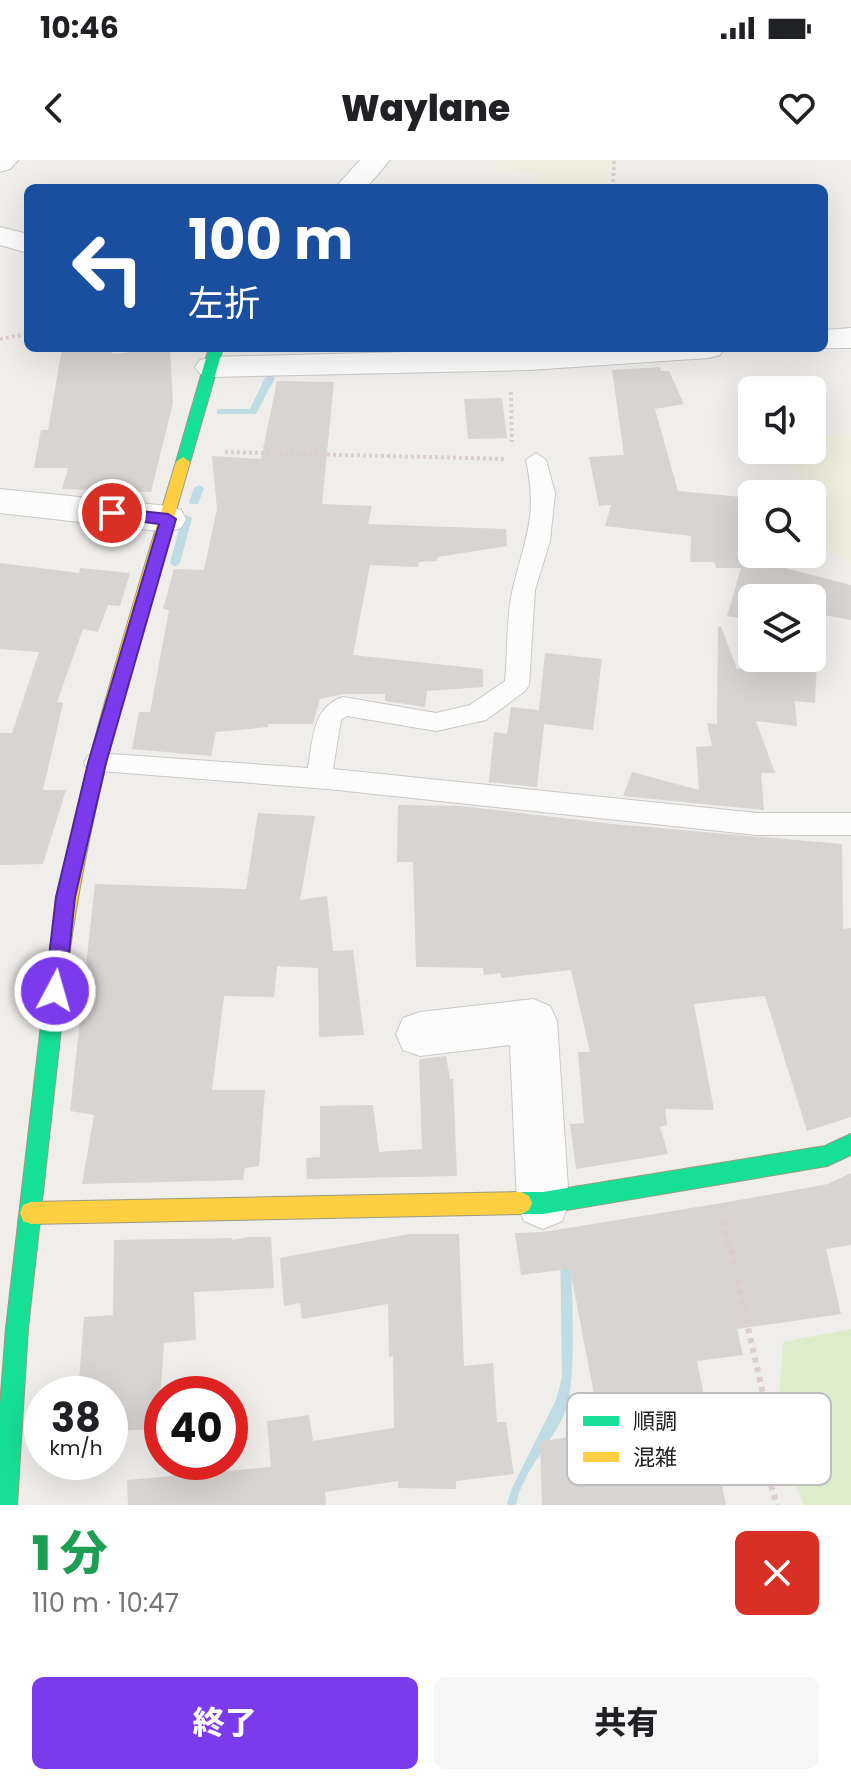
<!DOCTYPE html>
<html lang="ja">
<head>
<meta charset="utf-8">
<style>
  :root { --surface:#fff; --page:#f6f6f6; --text:#202124; --muted:#757577; --accent:#7c3aed }
  body { margin:0; font-family:Poppins,"Noto Sans JP",sans-serif; background:var(--page); color:var(--text); height:100vh; display:flex; flex-direction:column; font-size:30px; white-space:nowrap }
  * { box-sizing:border-box; margin:0 }
  p { font-size:26px; color:var(--muted) }
  .icon { flex:none; width:44px; height:44px; fill:none; stroke:currentColor; stroke-width:2; stroke-linecap:round; stroke-linejoin:round }
  .map { position:relative; height:1345px; overflow:hidden }
  .drawer { display:flex; flex-direction:column; background:var(--surface); flex:1 }
  .drawer>* { flex:none }
  .hud { position:absolute; left:24px; top:24px; width:804px; height:168px; border-radius:12px; box-shadow:0 8px 32px #0002; background:#1a4fa0; color:#fff; overflow:hidden }
  .controls { position:absolute; left:738px; top:216px; display:grid; gap:16px }
  .controls a { display:grid; place-items:center; width:88px; height:88px; border-radius:12px; background:var(--surface); box-shadow:0 8px 32px #0002; font-size:40px }
  .speed { position:absolute; left:24px; top:1216px; display:flex; gap:16px; font-size:40px; font-weight:700; text-align:center }
  .speed>* { display:grid; place-content:center; width:104px; height:104px; border-radius:50%; background:var(--surface); box-shadow:0 8px 32px #0002; line-height:1 }
  .speed small { font-size:20px; font-weight:400 }
  .speed .limit { border:12px solid #d22; background:#fff; color:#111 }
  .pin { position:absolute; display:grid; place-items:center; width:68px; height:68px; color:#fff; margin:-34px; border:4px solid #fff; border-radius:50%; box-shadow:0 2px 8px #0007 }
  .me { position:absolute; width:88px; margin:-44px; rotate:6deg; stroke-linejoin:round; filter:drop-shadow(0 0 6px #0008) }
  .turn { display:flex; align-items:center; gap:28px; height:168px; padding:0 32px; font-size:36px }
  .turn .icon { width:104px; height:104px; stroke-width:2.5 }
  .turn b { display:block; font-size:56px; line-height:68px }
  .round { display:grid; place-items:center; flex:none; width:84px; height:84px; border-radius:12px; background:var(--page) }
  .summary { display:flex; align-items:center; justify-content:space-between; height:136px; padding:0 32px }
  h1 { font-size:48px; font-weight:800; line-height:60px; color:#1e9e55 }
  .action { display:flex; gap:16px; margin-top:auto; padding:16px 32px }
  .action a { flex:1; height:92px; border-radius:12px; background:var(--accent); color:#fff; font-size:32px; font-weight:800; line-height:92px; text-align:center }
  .action a+a { background:var(--page); color:var(--text) }
  .status { display:flex; justify-content:space-between; align-items:center; height:56px; padding:0 40px; background:var(--surface); direction:ltr }
  .status svg { height:22px; fill:currentColor }
  header { display:flex; justify-content:space-between; align-items:center; height:104px; padding:0 32px; background:var(--surface); font-size:36px; font-weight:800 }
  .map>svg:first-child { display:block }
</style>
</head>
<body>
<div class="status"><b>10:46</b><svg viewBox="0 0 49 12"><path d="M0 12V9h3v3zM5 12V6h3v6zM10 12V3h3v9zM15 12V0h3v12zM26 1h20v11H26zM47 4h2v5h-2z"/></svg></div>
<header><svg class="icon" aria-label="back" viewBox="0 0 24 24"><path d="M15 5l-7 7 7 7"/></svg>Waylane<svg class="icon" aria-label="heart" viewBox="0 0 24 24"><path d="M12 20l-8-8c-3-5 5-10 8-4 3-6 11-1 8 4z"/></svg></header>
<div class="map">
<svg width="851" height="1345" viewBox="0 0 851 1345">
  <rect width="100%" height="100%" fill="#f0eeeb"/>
  <path fill="#efefdf" d="M498 0H609L608 28H535L539 14 496 8Z
    M851 275V405L812 379V334H802L793 290H812V276Z"/>
  <path fill="#ddeccb" d="M851 1169V1345H804L795 1323 779 1238 783 1182Z"/>
  <path fill="#bfdbe3" d="M570 1068C570 1110 579 1218 565 1252 552 1284 522 1311 516 1345H507L511 1330 556 1240 562 1217 560 1069Z"/>
  <g fill="none" stroke-linecap="round" stroke-linejoin="round">
    <path fill="#bfdbe3" fill-rule="evenodd" d="M270 215 275 218 256 254H217V250L220 249H250L265 218Z
      M199 325 204 328 198 344H190L189 342 194 328Z
      M187 355 192 358 180 403 175 407 170 403 182 358Z"/>
  </g>
  <path fill="#d7d4d2" d="M62 188H113L112 194 170 188 173 243 151 332 62 329 68 308H34L41 270H48Z
    M660 207 661 211H669L684 244 655 249 678 331 752 338V394H787L785 408 851 425V460L819 454V471L812 470V438H752V460L727 456 741 408H716L714 402H690L691 376 605 366 611 345 599 346 589 297 624 295 612 210Z
    M277 221 334 222 322 344 372 346 368 364 506 369 507 386 438 397 437 401 419 402 418 407 370 405 353 495 483 509V527L427 531 425 547 385 541V534H344L320 539 313 564H268V567L216 572 211 596 132 589 139 552H150L169 450 163 449 174 409 204 410 217 349 212 296 261 299Z
    M502 238 507 278 468 279 464 239Z
    M0 403 79 413 80 408 130 413 120 446 108 445 98 472 83 469 57 542 63 543 43 630H66L43 704 0 705V573H12L39 492 0 489Z
    M721 466 737 509 817 500 815 543 795 541 797 566 756 561 775 613H761L764 650 623 636 632 612 699 630 696 587 712 586 707 563 717 564 718 467Z
    M545 493 602 499 593 570 544 564 537 627 489 622 494 572 507 574 511 547 539 550Z
    M398 645 461 646 613 664 842 684 843 769 851 768V957L807 971 765 836 694 844 714 950 665 949 667 965 660 967 668 994 576 1009 570 964 584 963 578 892H590L571 810 502 818 500 813 484 815 483 808 416 807 413 702H397Z
    M258 653 315 656 300 740 327 736 333 791 353 790 364 875 319 877 318 808 277 806 274 837 224 836 212 930H265L259 1006 245 1008 243 1020 82 1024 94 955 70 951 95 724 246 729Z
    M446 896 450 919H453L457 1016 307 1019 306 998 320 997V946L373 945 379 992 422 989 419 899Z
    M851 1013V1085L826 1089 841 1154 737 1169 743 1195 697 1201 726 1345H542L540 1282 579 1275 573 1235 594 1234 570 1109 521 1115 515 1073 544 1072 728 1042 828 1024Z
    M409 1074H459L464 1206 493 1203 497 1262H506L514 1314 456 1321V1329L398 1328V1321L325 1332 326 1345H128L127 1320 271 1307 267 1261 309 1255 313 1281 394 1268 393 1196 389 1197 388 1144 302 1159 300 1143 284 1146 280 1098Z
    M249 1077H271L274 1128 194 1132 196 1180 164 1183 158 1269 110 1271V1234H78L84 1157 113 1155 114 1080 233 1078 232 1080Z"/>
  <g fill="none" stroke-linecap="round" stroke-linejoin="round">
    <g stroke="#c9c8c7" stroke-width="2">
      <path id="lane" d="M536 293 546 300 555 333 550 381 535 430 529 525 525 531 486 560 436 571 347 556 341 560 333 609 757 653H851V675H757L328 629 88 610 84 603 88 596 97 593 308 608C313 580 312 547 343 537L436 553 470 545 505 521C508 491 506 457 513 428 526 376 538 354 526 300Z"/>
    </g>
    <g stroke="#c9c8c7" stroke-width="2">
      <path id="street" d="M0 0H18L10 9 0 12Z
        M360 0H390L366 28H335Z
        M0 67 28 74V93L0 85Z
        M851 168V188H816H824V170Z
        M556 188H724L720 195 708 198 529 210 212 217 200 214 195 207 200 200 212 197Z
        M0 329 168 346 181 350 186 359 181 368 168 372 0 353Z
        M533 839 550 846 557 861 569 1043 562 1061 543 1069 524 1061 517 1043 510 885 420 896 403 890 396 874 403 858 420 852Z"/>
    </g>
    <g stroke="#999a82" stroke-width="2">
      <path id="fast" d="M209 188H223L190 302 183 307 176 302Z
        M59 788 66 790 69 796 28 1168 17 1345H0V1246L6 1168 49 796 52 790Z
        M851 974V995L827 1006 543 1054H521L513 1050 510 1043 513 1036 521 1032H543L825 986Z"/>
    </g>
    <g stroke="#999a82" stroke-width="2">
      <path id="slow" d="M183 297 190 302C143 466 92 627 69 796L66 802 59 804 52 802 49 796C74 627 127 466 176 302Z
        M521 1032 529 1036 532 1043 529 1050 521 1054 31 1064 23 1061 20 1053 23 1045 31 1042Z"/>
    </g>
    <path stroke="#dccecd" stroke-width="4" stroke-dasharray="3 3" stroke-linecap="butt" d="M613 28 614 0
      M0 179 28 174
      M511 232 512 282
      M225 292 507 299"/>
    <path stroke="#dccecd" stroke-width="6" stroke-dasharray="5 5" stroke-linecap="butt" d="M724 1061 765 1243 763 1300 777 1345"/>
    <use href="#lane" fill="#fdfcfc" fill-rule="evenodd"/>
    <use href="#street" fill="#fdfcfc" fill-rule="evenodd"/>
    <use href="#fast" fill="#16e098" fill-rule="evenodd"/>
    <use href="#slow" fill="#ffcf43" fill-rule="evenodd"/>
  </g>
  <path fill="#7c3aed" stroke="#51269a" stroke-width="2" d="M112 348 168 354 176 359 106 603 75 737 65 831 62 838 55 840 48 838 45 831 56 737 88 603 159 364 107 357V350Z"/>
  <rect x="567" y="1233" width="264" height="92" rx="12" fill="#fff" stroke="#bdbdbd" stroke-width="2"/>
  <rect x="583" y="1256" width="36" height="10" fill="#16e098"/>
  <rect x="583" y="1292" width="36" height="10" fill="#ffcf43"/>
  <g font-size="22" fill="#222">
    <text x="633" y="1269">順調</text>
    <text x="633" y="1305">混雑</text>
  </g>
</svg>
<div class="controls">
<a><svg class="icon" aria-label="sound" viewBox="0 0 24 24"><path d="M4 9h4l5-4v14l-5-4H4zM17 9q2 3 0 6"/></svg></a>
<a><svg class="icon" aria-label="search" viewBox="0 0 24 24"><circle cx="10" cy="10" r="6"/><path d="M15 15l6 6"/></svg></a>
<a><svg class="icon" aria-label="layers" viewBox="0 0 24 24"><path d="M12 4l9 5-9 5-9-5zM3 14l9 5 9-5"/></svg></a>
</div>
<div class="speed"><div>38<small>km/h</small></div><div class="limit">40</div></div>
<div class="pin" style="left:112px;top:353px;background:#d93025"><svg class="icon" aria-label="arrive" viewBox="0 0 24 24"><path d="M6 21V4h12l-3 4 3 4H6"/></svg></div>
<svg class="me" style="left:55px;top:831px" viewBox="-20 -20 40 40"><circle r="17" fill="#7c3aed" stroke="#fff" stroke-width="3"/><path d="M0-11L8 9 0 5-8 9z" fill="#fff"/></svg>
<div class="hud">
<div class="turn"><svg class="icon" aria-label="left" viewBox="0 0 24 24"><path d="M17 20v-9H6M10 6l-5 5 5 5"/></svg><div><b>100 m</b>左折</div></div>
</div>
</div>
<section class="drawer">
<div class="summary"><div><h1>1 分</h1><p>110 m · 10:47</p></div><a class="round" style="background:#d93025;color:#fff"><svg class="icon" aria-label="close" viewBox="0 0 24 24"><path d="M6 6l12 12M18 6L6 18"/></svg></a></div>
<div class="action"><a>終了</a><a>共有</a></div>
</section>
</body>
</html>
